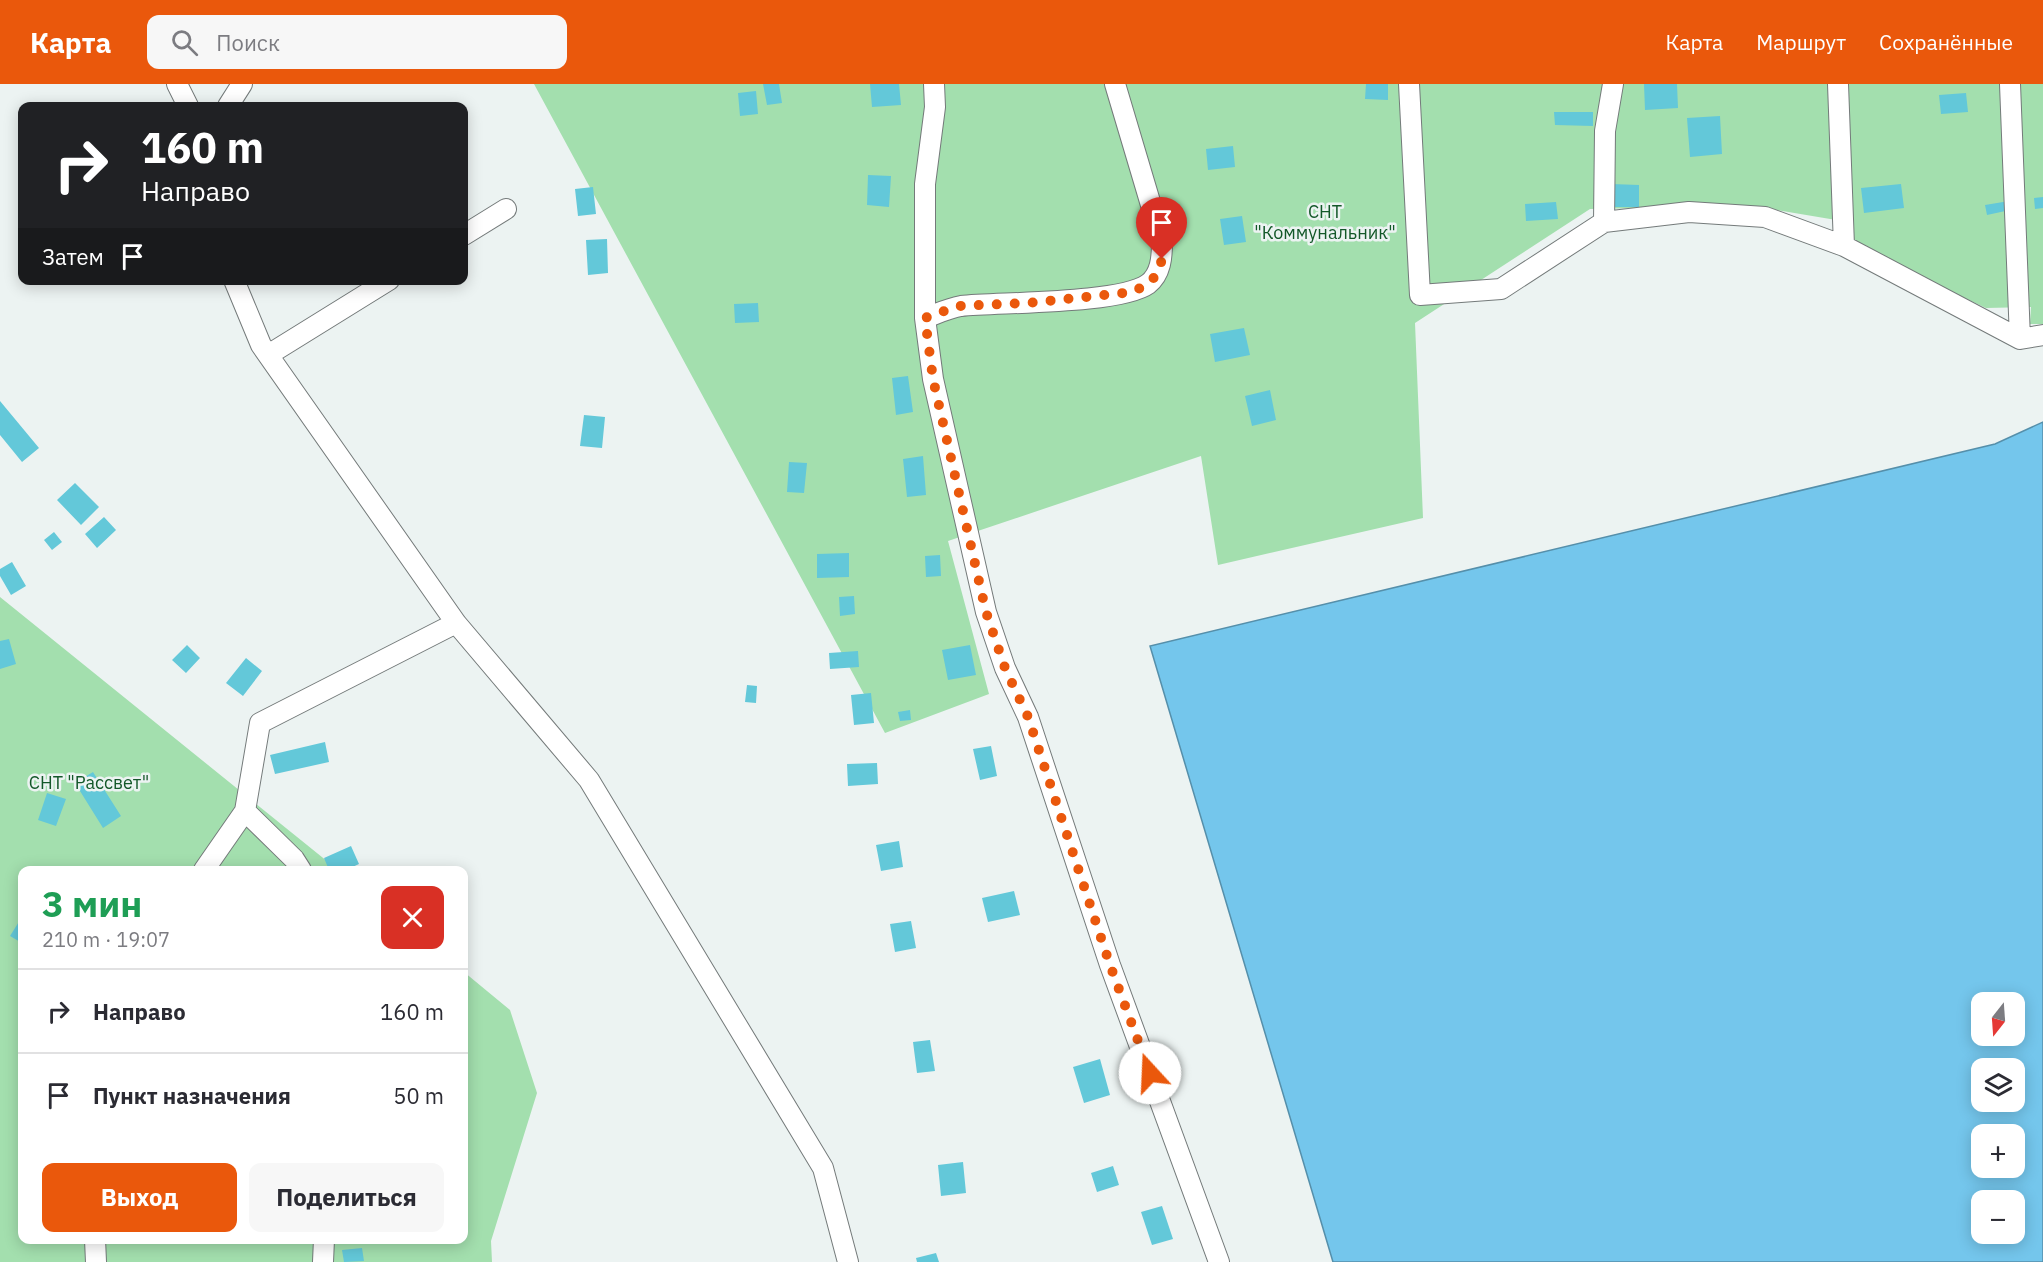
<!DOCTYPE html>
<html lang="ru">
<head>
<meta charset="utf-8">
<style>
  :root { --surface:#fff; --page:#f7f7f7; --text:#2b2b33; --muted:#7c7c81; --line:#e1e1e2; --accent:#ea580c }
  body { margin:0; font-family:"IBM Plex Sans",sans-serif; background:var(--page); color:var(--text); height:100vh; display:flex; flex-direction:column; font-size:22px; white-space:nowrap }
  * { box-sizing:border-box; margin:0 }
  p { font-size:20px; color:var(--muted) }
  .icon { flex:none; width:33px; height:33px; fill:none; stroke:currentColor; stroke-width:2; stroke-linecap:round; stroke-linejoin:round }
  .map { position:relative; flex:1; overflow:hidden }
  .drawer { position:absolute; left:18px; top:782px; width:450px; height:378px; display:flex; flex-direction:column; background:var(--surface); border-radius:12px; box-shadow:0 3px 15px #0003 }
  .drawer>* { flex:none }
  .guide { position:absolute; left:18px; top:18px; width:450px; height:183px; border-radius:12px; box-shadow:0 3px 15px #0003; background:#202124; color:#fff; overflow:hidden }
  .needle { width:39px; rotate:197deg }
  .tools { position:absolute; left:1971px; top:908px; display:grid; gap:12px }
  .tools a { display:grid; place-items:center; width:54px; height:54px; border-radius:12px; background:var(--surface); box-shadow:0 3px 15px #0003; font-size:30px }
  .pin { position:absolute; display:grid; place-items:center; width:51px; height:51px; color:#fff; margin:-62px -26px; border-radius:50% 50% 50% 0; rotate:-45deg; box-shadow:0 0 6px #0007 }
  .pin .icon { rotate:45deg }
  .me { position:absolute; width:66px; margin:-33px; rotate:340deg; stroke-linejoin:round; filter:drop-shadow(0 0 4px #0008) }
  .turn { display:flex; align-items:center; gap:21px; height:126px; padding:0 24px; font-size:27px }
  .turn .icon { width:78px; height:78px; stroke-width:2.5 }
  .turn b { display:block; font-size:42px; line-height:51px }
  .then { display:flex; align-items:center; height:57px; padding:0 24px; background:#0003; gap:12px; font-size:22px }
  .round { display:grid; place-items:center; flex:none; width:63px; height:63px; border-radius:12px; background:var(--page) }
  .headline { display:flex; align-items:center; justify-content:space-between; height:102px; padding:0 24px }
  h1 { font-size:36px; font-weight:700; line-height:45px; color:#1e9e55 }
  .primary-button { display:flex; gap:12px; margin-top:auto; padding:12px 24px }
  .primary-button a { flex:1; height:69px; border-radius:12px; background:var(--accent); color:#fff; font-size:24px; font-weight:700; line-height:69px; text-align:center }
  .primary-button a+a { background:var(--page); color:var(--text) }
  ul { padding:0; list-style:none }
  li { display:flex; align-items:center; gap:18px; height:84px; padding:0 24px; border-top:2px solid var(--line) }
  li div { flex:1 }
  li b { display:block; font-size:22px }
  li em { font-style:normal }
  header { display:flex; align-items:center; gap:36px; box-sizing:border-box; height:84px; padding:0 30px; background:var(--accent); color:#fff }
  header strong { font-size:28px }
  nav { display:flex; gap:33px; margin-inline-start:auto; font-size:21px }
  .search { width:420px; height:54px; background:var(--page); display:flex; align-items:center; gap:15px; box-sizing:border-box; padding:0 21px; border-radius:12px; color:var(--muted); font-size:22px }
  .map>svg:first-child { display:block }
</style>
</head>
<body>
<header>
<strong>Карта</strong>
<div class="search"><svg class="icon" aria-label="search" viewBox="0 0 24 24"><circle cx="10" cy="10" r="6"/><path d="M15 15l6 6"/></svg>Поиск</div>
<nav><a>Карта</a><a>Маршрут</a><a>Сохранённые</a></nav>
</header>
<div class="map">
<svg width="2043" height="1178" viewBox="0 0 2043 1178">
  <rect width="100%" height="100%" fill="#ecf3f2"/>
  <path fill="#a3dfae" d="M534 0H2043V240H2030L2031 223 1986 224 1863 167 1854 156V139L1753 122 1590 125 1415 239 1423 434 1218 481 1201 372 948 457 989 610 885 649Z
    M0 513 338 786H22V1155H464V888L510 926 537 1009 491 1157 492 1178H0Z"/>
  <path fill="#74c6ec" stroke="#558faa" stroke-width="1.5" fill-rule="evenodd" d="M2043 338V1178H1333L1150 562 1995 360ZM1982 918H2014V951H1982ZM1982 984H2014V1017H1982ZM1982 1050H2014V1083H1982ZM1982 1116H2014V1149H1982Z"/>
  <path fill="#63c8d9" d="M763 0H779L782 19 767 21Z
    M870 0H899L901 21 872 23Z
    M1366 0H1388V16L1365 15Z
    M1644 0H1677L1678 24 1645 26Z
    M756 7 758 30 740 32 738 9Z
    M1966 9 1968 28 1941 30 1939 11Z
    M1554 28H1593V42L1555 41Z
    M1720 32 1722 70 1690 73 1687 34Z
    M1233 62 1235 83 1208 86 1206 65Z
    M868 91 891 92 889 123 867 121Z
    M1611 100 1639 101V123H1610Z
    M1901 100 1904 124 1864 129 1861 104Z
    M593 103 596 130 578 132 575 105Z
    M2043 113V124L2035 125 2034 114Z
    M2009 117 2010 126 1987 131 1985 121Z
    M1556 118 1558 135 1526 137 1525 120Z
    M1242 132 1246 158 1224 161 1220 135Z
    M607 155 608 189 588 191 586 156Z
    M758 219 759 238 735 239 734 220Z
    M1244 244 1250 271 1215 278 1210 250Z
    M908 292 913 328 896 331 892 294Z
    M1270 306 1276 336 1252 342 1245 312Z
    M0 317 39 364 22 378 0 351Z
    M584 331 605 333 602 364 580 362Z
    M923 372 926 411 907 413 903 375Z
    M789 378 807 379 804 409 787 408Z
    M75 399 99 423 81 441 57 416Z
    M104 433 116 446 97 464 85 450Z
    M54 448 62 458 52 466 44 456Z
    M849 469V493L817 494V470Z
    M940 471 941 492 926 493 925 472Z
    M12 478 26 502 11 511 0 492V485Z
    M854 512 855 530 840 532 839 513Z
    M9 555 16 580 0 585V557Z
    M187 561 200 574 186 589 172 576Z
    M970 561 976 591 948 596 942 566Z
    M858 567 859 583 830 585 829 569Z
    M246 574 262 587 243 612 226 599Z
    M747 601 757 602 756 619 745 618Z
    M871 609 874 639 854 641 851 611Z
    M910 626 911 636 900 637 898 628Z
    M325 658 329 678 275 690 270 671Z
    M991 662 997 692 980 696 973 665Z
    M877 679 878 700 848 702 847 680Z
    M93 688 121 732 103 744 75 699Z
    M47 709 66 715 56 742 38 736Z
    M899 757 903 783 881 787 876 761Z
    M351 762 359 780 346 786H329L324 774Z
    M1014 807 1020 831 988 838 982 814Z
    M20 836 22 837V859L10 852Z
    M911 837 916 864 895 868 890 840Z
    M930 956 935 987 917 989 913 958Z
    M1100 975 1110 1011 1084 1019 1073 983Z
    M963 1078 966 1109 941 1112 938 1081Z
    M1113 1082 1119 1101 1097 1108 1091 1089Z
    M1162 1122 1173 1155 1152 1161 1141 1128Z
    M362 1164 364 1177 344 1178 342 1166Z
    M936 1169 939 1178H917L916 1174Z"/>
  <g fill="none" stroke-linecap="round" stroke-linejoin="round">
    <g stroke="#747a7a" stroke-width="22">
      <path id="lane" d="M177 0 188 22
        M934 0 935 23 925 100V234L933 295 986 528 1005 584 1028 633 1110 881 1219 1178
        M1409 0 1420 211 1501 205 1604 138
        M1613 0 1605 47 1604 138 1689 128 1765 133 1844 162 2020 255 2043 251
        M1838 0 1844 162
        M2010 0 2020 255
        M228 22 242 0
        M464 151 506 125
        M234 196 261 261 456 539 589 696 823 1084 848 1178
        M925 234C936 230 949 224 961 222 1000 218 1120 220 1148 200 1161 190 1162 173 1162 158L1115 0
        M268 271 389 196
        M245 727 294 775 301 786
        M204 786 245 727 260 639 456 539
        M95 1155 96 1178
        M323 1178 324 1155"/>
    </g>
    <use href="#lane" stroke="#fff" stroke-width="20"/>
  </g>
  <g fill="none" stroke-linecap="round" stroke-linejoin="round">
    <path stroke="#ea580c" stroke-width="10" stroke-dasharray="0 18" d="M1150 989 1110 881 1028 633 1005 584 986 528 933 295 925 234 958 222 1028 219 1133 208 1149 199 1158 189 1162 175"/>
  </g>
  <g text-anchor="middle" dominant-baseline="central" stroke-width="5" stroke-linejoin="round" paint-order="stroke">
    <g font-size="18" fill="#135829" stroke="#ecf3f2">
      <text x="1325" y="127">СНТ<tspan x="1325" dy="21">"Коммунальник"</tspan></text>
      <text x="89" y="698">СНТ "Рассвет"</text>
    </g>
  </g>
</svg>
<div class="tools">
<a><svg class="needle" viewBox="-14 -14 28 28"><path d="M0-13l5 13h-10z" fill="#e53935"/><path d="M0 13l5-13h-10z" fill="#7c7c81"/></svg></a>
<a><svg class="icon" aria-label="layers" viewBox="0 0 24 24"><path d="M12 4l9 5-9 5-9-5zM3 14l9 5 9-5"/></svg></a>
<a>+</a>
<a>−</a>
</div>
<div class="pin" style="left:1162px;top:175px;background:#d93025"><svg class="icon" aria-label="arrive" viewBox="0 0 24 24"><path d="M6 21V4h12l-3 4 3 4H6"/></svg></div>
<svg class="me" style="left:1150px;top:989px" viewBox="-20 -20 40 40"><circle r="19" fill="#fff"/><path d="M0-13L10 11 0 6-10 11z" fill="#ea580c"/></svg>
<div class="guide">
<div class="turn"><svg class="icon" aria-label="right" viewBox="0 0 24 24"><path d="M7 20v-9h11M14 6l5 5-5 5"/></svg><div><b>160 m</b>Направо</div></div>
<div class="then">Затем<svg class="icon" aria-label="arrive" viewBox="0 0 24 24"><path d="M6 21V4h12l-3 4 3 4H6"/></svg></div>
</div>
<section class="drawer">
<div class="headline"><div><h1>3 мин</h1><p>210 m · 19:07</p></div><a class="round" style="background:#d93025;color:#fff"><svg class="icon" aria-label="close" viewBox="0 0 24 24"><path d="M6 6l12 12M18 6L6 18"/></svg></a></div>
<ul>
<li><svg class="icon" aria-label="right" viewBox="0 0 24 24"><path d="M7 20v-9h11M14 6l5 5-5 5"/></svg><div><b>Направо</b></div><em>160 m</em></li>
<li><svg class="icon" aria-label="arrive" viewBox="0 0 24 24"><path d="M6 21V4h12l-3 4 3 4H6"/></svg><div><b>Пункт назначения</b></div><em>50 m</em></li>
</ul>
<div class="primary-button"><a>Выход</a><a>Поделиться</a></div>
</section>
</div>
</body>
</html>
